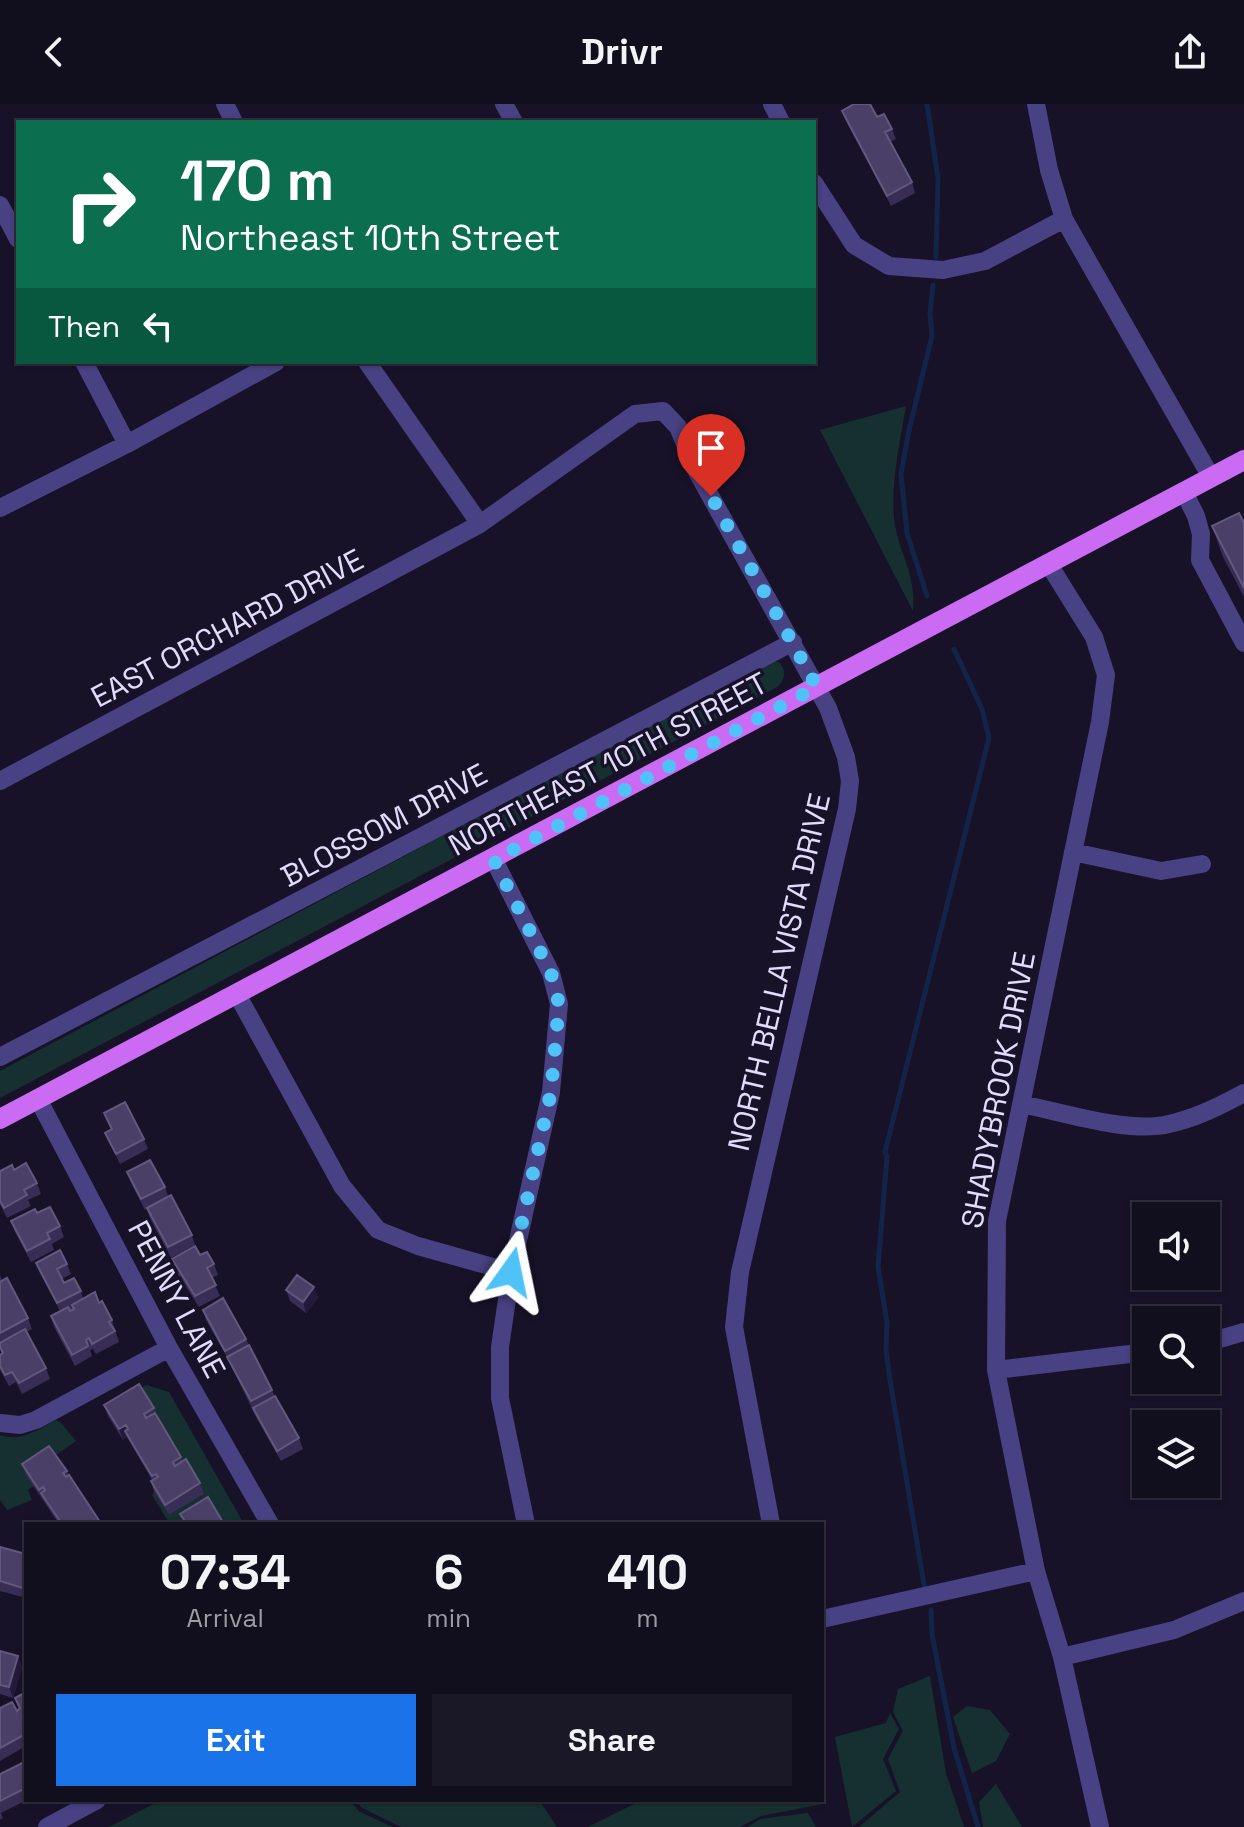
<!DOCTYPE html>
<html lang="en">
<head>
<meta charset="utf-8">
<style>
  :root { --surface:#110e1e; --page:#1a1727; --text:#f1f3f6; --muted:#9c9ca4; --line:#302e3c; --accent:#1a73e8 }
  body { margin:0; font-family:"Space Grotesk",sans-serif; background:var(--page); color:var(--text); height:100vh; display:flex; flex-direction:column; font-size:30px; white-space:nowrap }
  * { box-sizing:border-box; margin:0 }
  p { font-size:26px; color:var(--muted) }
  .icon { flex:none; width:44px; height:44px; fill:none; stroke:currentColor; stroke-width:2; stroke-linecap:round; stroke-linejoin:round }
  .map { position:relative; flex:1; overflow:hidden }
  .sheet { position:absolute; left:24px; top:1418px; width:800px; height:280px; display:flex; flex-direction:column; background:var(--surface); border-radius:0px; box-shadow:0 2px 6px #0004,0 0 0 2px var(--line) }
  .sheet>* { flex:none }
  .guide { position:absolute; left:16px; top:16px; width:800px; height:244px; border-radius:0px; box-shadow:0 2px 6px #0004,0 0 0 2px var(--line); background:#0b6e4f; color:#fff; overflow:hidden }
  .buttons { position:absolute; left:1132px; top:1098px; display:grid; gap:16px }
  .buttons a { display:grid; place-items:center; width:88px; height:88px; border-radius:0px; background:var(--surface); box-shadow:0 2px 6px #0004,0 0 0 2px var(--line); font-size:40px }
  .pin { position:absolute; display:grid; place-items:center; width:68px; height:68px; color:#fff; margin:-82px -34px; border-radius:50% 50% 50% 0; rotate:-45deg; box-shadow:0 0 8px #0007 }
  .pin .icon { rotate:45deg }
  .me { position:absolute; width:88px; margin:-44px; rotate:12deg; stroke-linejoin:round; filter:drop-shadow(0 0 6px #0008) }
  .turn { display:flex; align-items:center; gap:28px; height:168px; padding:0 32px; font-size:36px }
  .turn .icon { width:104px; height:104px; stroke-width:2.5 }
  .turn b { display:block; font-size:56px; line-height:68px }
  .then { display:flex; align-items:center; height:76px; padding:0 32px; background:#0003; gap:16px; font-size:30px }
  .eta { display:flex; justify-content:space-evenly; align-items:center; height:136px; text-align:center }
  .eta b { font-size:48px; font-weight:800; line-height:56px }
  .primary-button { display:flex; gap:16px; margin-top:auto; padding:16px 32px }
  .primary-button a { flex:1; height:92px; border-radius:0px; background:var(--accent); color:#fff; font-size:32px; font-weight:800; line-height:92px; text-align:center }
  .primary-button a+a { background:var(--page); color:var(--text) }
  header { display:flex; justify-content:space-between; align-items:center; height:104px; padding:0 32px; background:var(--surface); font-size:36px; font-weight:800 }
  .map>svg:first-child { display:block }
</style>
</head>
<body>
<header><svg class="icon" aria-label="back" viewBox="0 0 24 24"><path d="M15 5l-7 7 7 7"/></svg>Drivr<svg class="icon" aria-label="share" viewBox="0 0 24 24"><path d="M12 15V3M7 8l5-5 5 5M5 13v7h14v-7"/></svg></header>
<div class="map">
<svg width="1244" height="1723" viewBox="0 0 1244 1723">
  <rect width="100%" height="100%" fill="#171228"/>
  <path fill="#163031" d="M906 302C900 337 889 386 895 421 901 455 916 469 913 507L820 326Z
    M770 558H779C787 566 785 576 777 583L0 994V967Z
    M146 1281 169 1288 244 1420H170L152 1391 154 1388 169 1411 204 1389 179 1373 139 1286Z
    M56 1316 61 1319 76 1337 27 1371 34 1382 28 1386 32 1396 7 1406 0 1396V1331C22 1338 37 1326 56 1316Z
    M930 1572 946 1669 964 1723H859L900 1688 888 1655 903 1627 893 1608 898 1585Z
    M967 1602 990 1606 1010 1630 996 1657 972 1669 953 1613Z
    M890 1609 899 1625 883 1655 896 1687 852 1723 835 1633 886 1619Z
    M996 1680 1022 1723H983L979 1698Z
    M822 1691 824 1700 761 1712 740 1723H588L642 1696H822Z
    M161 1696H349L360 1708 393 1723H109Z
    M355 1696H539L557 1723H401L362 1704Z
    M808 1709 816 1723H747L761 1715Z"/>
  <g fill="none" stroke-linecap="round" stroke-linejoin="round">
    <path stroke="#13244b" stroke-width="5" d="M927 0 938 74 936 153
      M927 492 907 429 901 370 909 326 932 232 930 209 933 181
      M924 1481 890 1276 886 1246 887 1219 878 1163 887 1053 885 1048 989 634 982 605 954 545
      M931 1506 932 1530 954 1644 978 1723"/>
    <path stroke="#484183" stroke-width="18" d="M225 0 234 18
      M504 0 514 18
      M772 0 781 18
      M1036 0 1049 66 1064 115 1211 373
      M814 79 854 141 889 162 943 166 985 157 1064 115
      M0 101 18 135
      M84 258 127 340
      M367 258 480 420 635 310 663 307 678 323 697 368 828 604 846 653 850 677 847 705 740 1168 734 1223 771 1420
      M1184 388 1196 412 1201 430 1200 456 1244 539
      M0 404 127 340 276 258
      M1048 459 1094 533 1106 571 1100 618 997 1117 996 1266 1036 1467 1062 1553 1100 1723
      M0 677 480 420
      M1073 748 1161 767 1202 760
      M494 756 551 869 559 900 551 988 511 1168 500 1243V1294L526 1420
      M237 890 342 1082 378 1126 418 1142 511 1168
      M0 953 793 538
      M38 995 169 1244 270 1420
      M1021 1000C1062 1008 1129 1030 1169 1020 1196 1014 1220 1002 1244 989
      M1206 1239 1244 1228
      M996 1266 1146 1248
      M0 1319 20 1321 36 1316 169 1244
      M822 1515 1036 1467
      M1062 1553 1174 1526 1244 1497
      M47 1723 97 1696"/>
    <path stroke="#cb6bf4" stroke-width="20" d="M0 1015 1244 356"/>
  </g>
  <path fill="#382d55" d="M842 7 877 13 892 25 896 35 890 38 912 78 915 89 891 102 846 17Z
    M1244 419V493L1223 453 1212 422Z
    M104 1009 144 1035 148 1045 120 1060 105 1029 111 1026Z
    M14 1066 37 1079 41 1090 28 1096 31 1102 7 1114 0 1100V1067Z
    M127 1068 165 1083 168 1092 192 1131 195 1141 171 1154 150 1115 147 1105 145 1106 131 1079Z
    M37 1109 60 1122 64 1133 52 1140 54 1146 31 1158 15 1128 11 1117Z
    M200 1151 214 1160 218 1171 212 1174 220 1192 199 1203 175 1166 172 1155Z
    M36 1159 67 1160 71 1170 62 1175 64 1179 81 1187 83 1195 99 1199 112 1216 119 1238 96 1250 93 1245 90 1246 92 1252 75 1262 54 1223 51 1212 60 1207 40 1169Z
    M0 1171 2 1177 28 1214 32 1225 26 1228 46 1264 50 1275 22 1290 16 1278 9 1282 0 1266V1251L2 1250 0 1245Z
    M314 1183 318 1194 306 1209 290 1197 286 1186Z
    M203 1206 246 1235 275 1292 299 1334 303 1345 281 1357 257 1315 228 1255 206 1216Z
    M104 1301 154 1304 156 1312 183 1357 200 1379 204 1390 169 1411 154 1388 151 1377 152 1376 127 1333 123 1336 108 1312Z
    M22 1360 67 1367 69 1371 101 1420H59L26 1371Z
    M0 1443 26 1450V1494L0 1487Z
    M0 1547 18 1552 22 1563 13 1594 0 1590Z
    M26 1588V1642L0 1657V1604L17 1607 19 1605 15 1594Z
    M26 1657 27 1696 1 1709 3 1714 0 1716V1670Z"/>
  <path fill="#231a3b" d="M314 1183 318 1194 306 1209 303 1198Z
    M126 1321 130 1332 125 1327 127 1333 123 1336 119 1325Z
    M18 1552 22 1563 13 1594 9 1583Z"/>
  <path fill="#4a4067" stroke="#62587e" stroke-width="2" d="M854 0H870L877 13 884 10 892 25 885 28 912 78 887 92 842 7Z
    M1239 409 1244 419V484L1212 422Z
    M125 998 144 1035 116 1050 105 1029 112 1025 104 1009Z
    M150 1056 165 1083 141 1095 127 1068Z
    M26 1059 37 1079 24 1086 27 1091 4 1104 0 1097V1067L12 1061 14 1066Z
    M171 1091 192 1131 168 1143 147 1104Z
    M50 1103 60 1122 47 1129 50 1135 27 1147 11 1117 35 1105 37 1109Z
    M195 1142 200 1151 207 1148 214 1160 207 1164 216 1181 195 1192 172 1155Z
    M60 1146 67 1160 57 1165 64 1179 74 1174 81 1187 57 1199 36 1159Z
    M297 1171 314 1183 303 1198 286 1186Z
    M7 1174 28 1214 0 1229V1178Z
    M95 1188 99 1199 102 1197 112 1216 109 1218 115 1227 92 1240 89 1234 86 1236 88 1242 72 1251 51 1212 68 1203 70 1207 74 1205 72 1201Z
    M223 1194 246 1235 225 1247 203 1206Z
    M25 1225 46 1264 19 1279 12 1268 5 1271 0 1262V1251L3 1249 0 1243V1239Z
    M249 1241 272 1286 251 1297 227 1253Z
    M139 1280 154 1304 144 1310 146 1314 155 1309 181 1353 173 1358 175 1362 186 1355 200 1379 165 1401 151 1377 158 1373 156 1370 152 1372 138 1349 125 1327 128 1325 126 1321 119 1325 104 1301Z
    M275 1292 299 1334 277 1347 253 1304Z
    M49 1342 67 1367 63 1369 66 1373 69 1371 100 1418 97 1420H62L41 1389 45 1386 43 1383 39 1386 22 1360Z
    M208 1393 224 1420H187L180 1410Z
    M0 1443 26 1450V1485L0 1477Z
    M0 1547 18 1552 9 1583 0 1581Z
    M26 1588V1630L0 1644V1604L12 1598 17 1607 20 1604 15 1594Z
    M26 1657V1684L0 1697V1670Z"/>
  <g fill="none" stroke-linecap="round" stroke-linejoin="round">
    <path stroke="#4fc3f7" stroke-width="14" stroke-dasharray="0 25.2" d="M511 1168 551 988 559 900 551 869 494 756 817 583 711 392"/>
  </g>
  <g text-anchor="middle" dominant-baseline="central" stroke-width="7" stroke-linejoin="round" paint-order="stroke">
    <g font-size="30" fill="#e2dcfc" stroke="#171228">
      <text transform="translate(227 524) rotate(-28)">EAST ORCHARD DRIVE</text>
      <text transform="translate(608 660) rotate(-28)">NORTHEAST 10TH STREET</text>
      <text transform="translate(384 721) rotate(-28)">BLOSSOM DRIVE</text>
      <text transform="translate(779 868) rotate(-77)">NORTH BELLA VISTA DRIVE</text>
      <text transform="translate(998 986) rotate(-79)">SHADYBROOK DRIVE</text>
      <text transform="translate(177 1195) rotate(62)">PENNY LANE</text>
    </g>
  </g>
</svg>
<div class="buttons">
<a><svg class="icon" aria-label="sound" viewBox="0 0 24 24"><path d="M4 9h4l5-4v14l-5-4H4zM17 9q2 3 0 6"/></svg></a>
<a><svg class="icon" aria-label="search" viewBox="0 0 24 24"><circle cx="10" cy="10" r="6"/><path d="M15 15l6 6"/></svg></a>
<a><svg class="icon" aria-label="layers" viewBox="0 0 24 24"><path d="M12 4l9 5-9 5-9-5zM3 14l9 5 9-5"/></svg></a>
</div>
<div class="pin" style="left:711px;top:392px;background:#d93025"><svg class="icon" aria-label="arrive" viewBox="0 0 24 24"><path d="M6 21V4h12l-3 4 3 4H6"/></svg></div>
<svg class="me" style="left:511px;top:1168px" viewBox="-20 -20 40 40"><path d="M0-17L14 15 0 8-14 15z" fill="#4fc3f7" stroke="#fff" stroke-width="4"/></svg>
<div class="guide">
<div class="turn"><svg class="icon" aria-label="right" viewBox="0 0 24 24"><path d="M7 20v-9h11M14 6l5 5-5 5"/></svg><div><b>170 m</b>Northeast 10th Street</div></div>
<div class="then">Then<svg class="icon" aria-label="left" viewBox="0 0 24 24"><path d="M17 20v-9H6M10 6l-5 5 5 5"/></svg></div>
</div>
<section class="sheet">
<div class="eta">
<div><b>07:34</b><p>Arrival</p></div>
<div><b>6</b><p>min</p></div>
<div><b>410</b><p>m</p></div>
</div>
<div class="primary-button"><a>Exit</a><a>Share</a></div>
</section>
</div>
</body>
</html>
